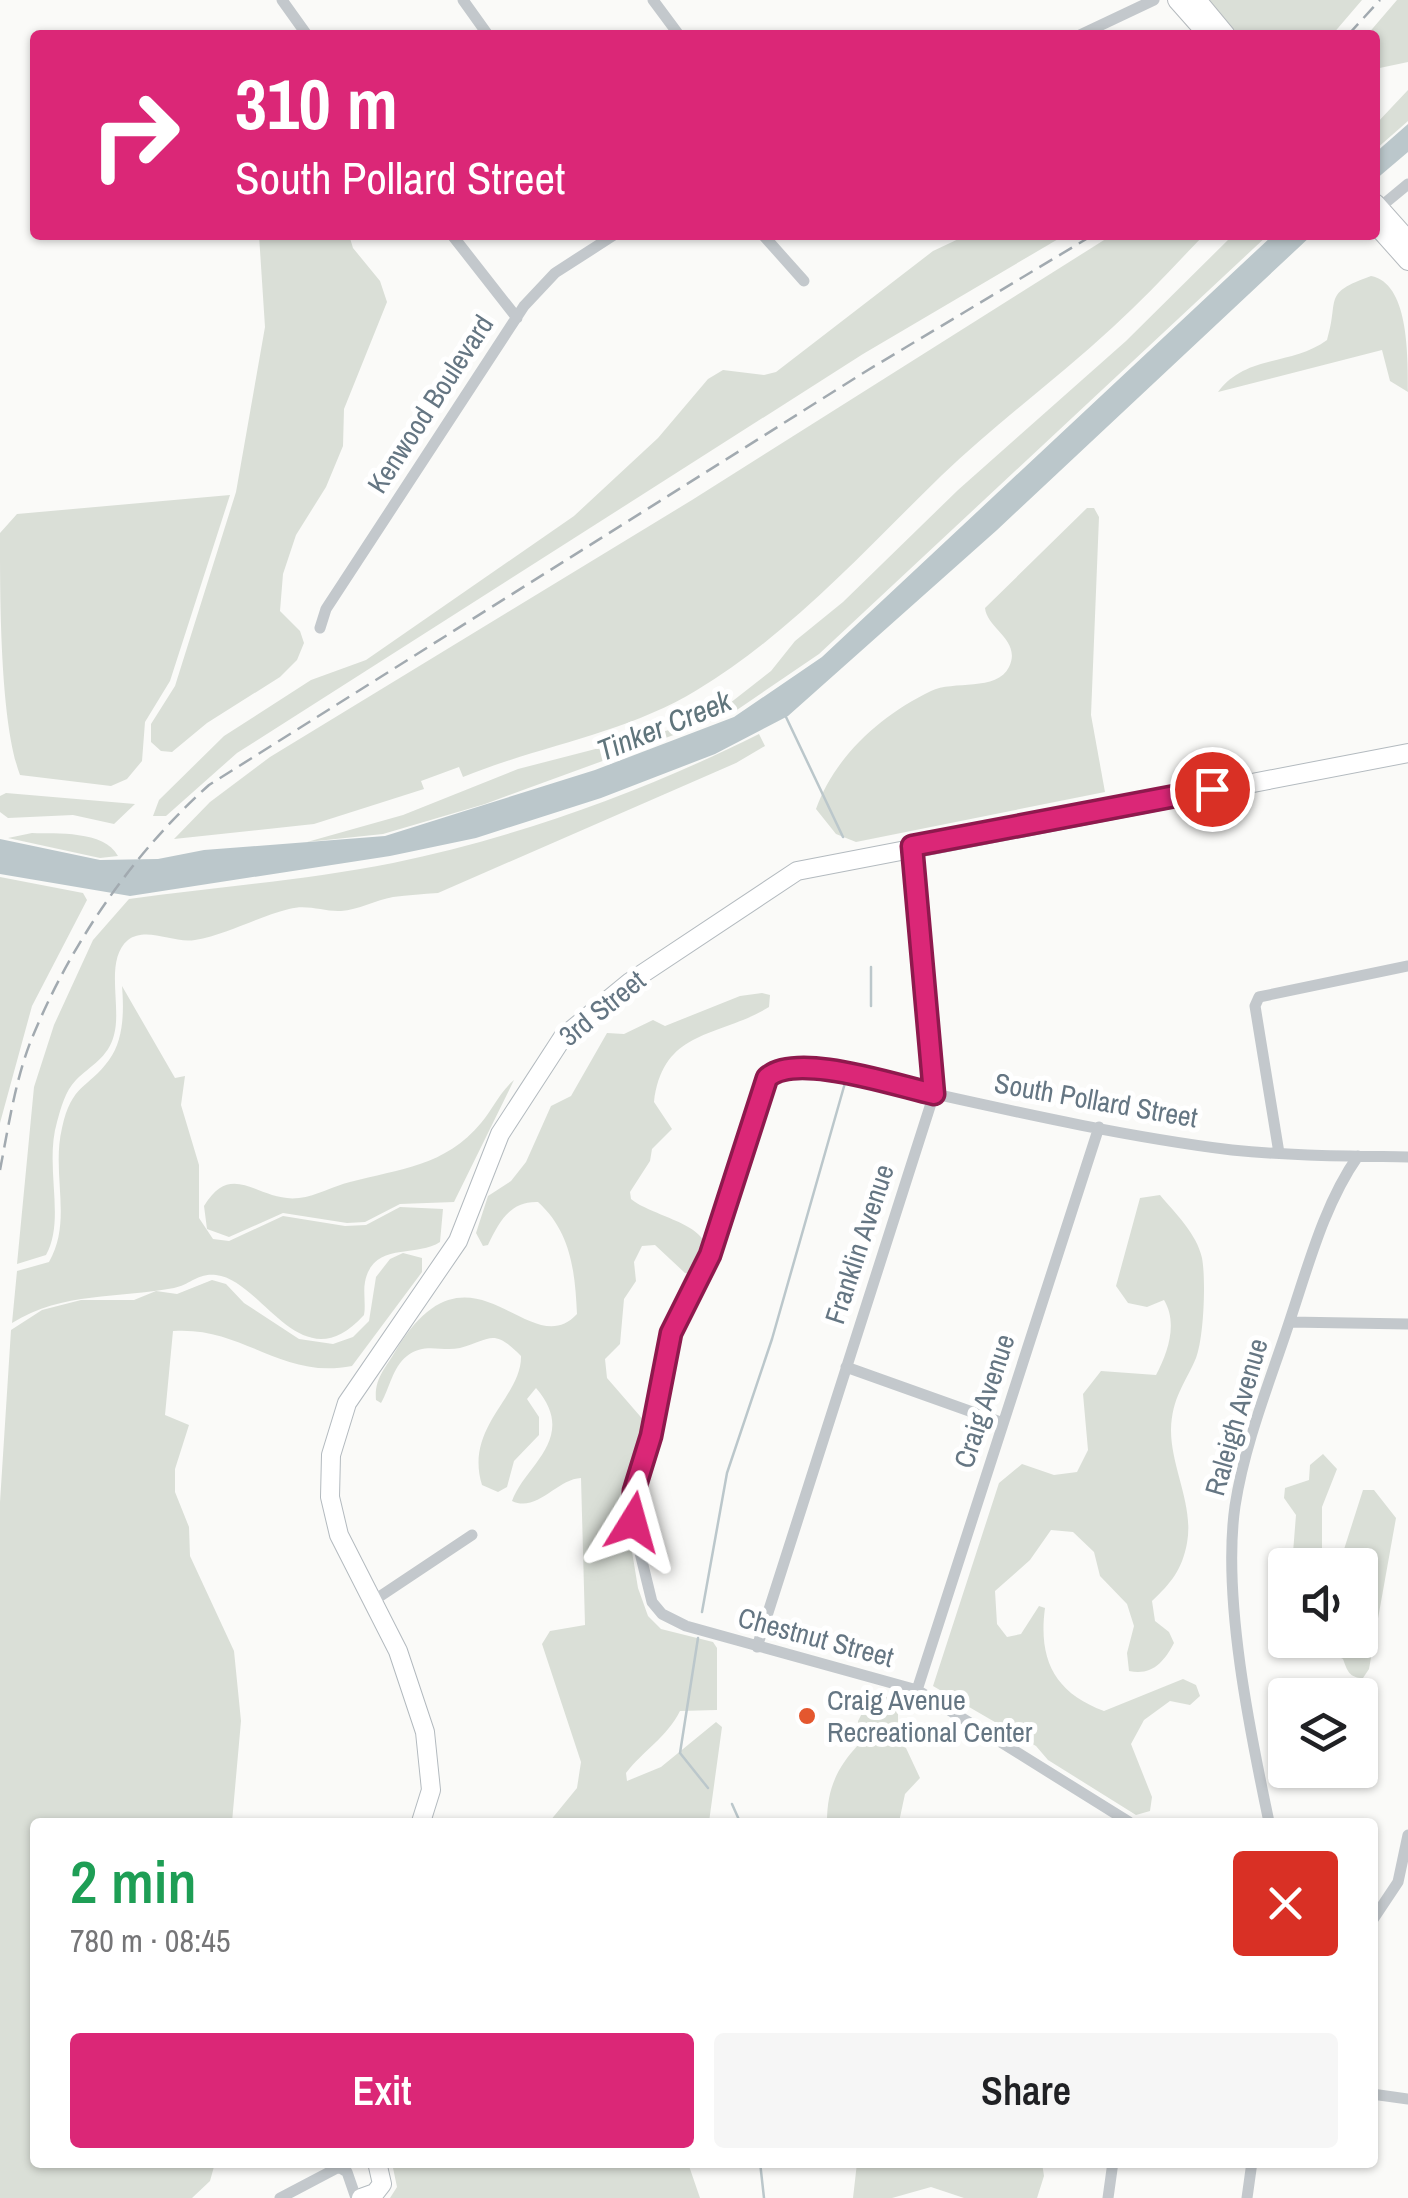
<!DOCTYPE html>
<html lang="en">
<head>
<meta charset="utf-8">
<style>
  :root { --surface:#fff; --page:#f6f6f6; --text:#202124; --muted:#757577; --accent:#db2777 }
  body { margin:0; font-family:"Archivo Narrow",sans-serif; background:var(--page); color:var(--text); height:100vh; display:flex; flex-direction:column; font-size:38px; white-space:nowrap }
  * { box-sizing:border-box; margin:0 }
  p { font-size:32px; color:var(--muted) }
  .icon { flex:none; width:55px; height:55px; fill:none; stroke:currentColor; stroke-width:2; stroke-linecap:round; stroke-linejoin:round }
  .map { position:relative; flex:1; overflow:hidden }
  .details { position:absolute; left:30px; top:1818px; width:1348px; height:350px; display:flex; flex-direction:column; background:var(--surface); border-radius:10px; box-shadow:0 2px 8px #0004 }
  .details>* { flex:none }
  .banner { position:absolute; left:30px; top:30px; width:1350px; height:210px; border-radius:10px; box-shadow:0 2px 8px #0004; background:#db2777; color:#fff; overflow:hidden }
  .fabs { position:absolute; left:1268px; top:1548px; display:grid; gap:20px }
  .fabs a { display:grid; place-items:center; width:110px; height:110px; border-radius:10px; background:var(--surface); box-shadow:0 2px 8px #0004; font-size:50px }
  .pin { position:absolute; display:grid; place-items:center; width:85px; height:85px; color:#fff; margin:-42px; border:5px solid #fff; border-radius:50%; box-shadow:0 2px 10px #0007 }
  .me { position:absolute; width:110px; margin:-55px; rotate:8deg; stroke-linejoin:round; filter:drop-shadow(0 0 8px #0008) }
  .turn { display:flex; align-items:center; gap:35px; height:210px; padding:0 40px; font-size:45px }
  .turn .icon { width:130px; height:130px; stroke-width:2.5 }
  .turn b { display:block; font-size:70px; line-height:85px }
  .round { display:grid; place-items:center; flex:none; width:105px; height:105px; border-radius:10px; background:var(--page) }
  .summary { display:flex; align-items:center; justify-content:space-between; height:170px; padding:0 40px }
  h1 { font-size:60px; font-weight:600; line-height:75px; color:#1e9e55 }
  .cta { display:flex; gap:20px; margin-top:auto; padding:20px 40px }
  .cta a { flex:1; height:115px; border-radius:10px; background:var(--accent); color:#fff; font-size:40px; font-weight:600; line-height:115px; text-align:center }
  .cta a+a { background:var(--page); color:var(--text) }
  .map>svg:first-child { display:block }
</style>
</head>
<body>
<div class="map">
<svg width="1408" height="2198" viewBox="0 0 1408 2198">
  <rect width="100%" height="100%" fill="#fafaf8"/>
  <path fill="#dadfd7" d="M1209 0H1362L1332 35H1239Z
    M1397 0H1408V62L1375 69V35H1367Z
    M1408 90V121L1375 150V125Z
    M259 235H349L353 248 380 281 387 302 344 409 343 446 326 487 296 535 283 574 280 611 300 631 304 643 297 660 280 677 207 723 172 752 161 751 151 742V724L175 686 236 492 265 327Z
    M967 235H1065L863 354 237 753 166 816H153L159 800 224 736 311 680 366 660 574 516 658 438 708 379 723 370 764 375 776 372 933 251Z
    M1112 235H1204C1174 266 1145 298 1113 327 1058 378 996 423 941 476 863 552 791 633 697 690 625 734 541 745 463 777L459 767 421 781 424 789 314 824 174 839 210 802 270 757 692 500Z
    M1233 235H1268L819 654 731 714 485 804 383 834 307 842 403 815 518 769 673 729 725 707 771 671 795 641 843 602 958 490 1126 341Z
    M1371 276C1408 283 1408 351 1408 392L1390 381 1382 350 1218 392C1246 354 1292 366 1327 340 1340 298 1321 294 1371 276Z
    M230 495 170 681 145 722 142 761 127 779 111 786 20 775C0 722 0 598 0 533L17 514Z
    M1087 508H1094L1099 517 1091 715 1105 792 856 842 836 834 816 809C835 756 881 715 931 691 953 680 997 692 1009 667 1022 640 987 629 985 608Z
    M759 734 765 746 736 763 438 893C423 894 408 895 393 897 376 900 358 910 341 911 324 912 308 904 289 909 257 917 228 934 195 940 174 944 147 926 128 940 104 960 122 1007 114 1035 108 1058 91 1065 76 1080 65 1091 61 1108 57 1122 44 1167 66 1219 46 1255L17 1264 34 1087 54 1025 93 940 129 899C217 887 307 880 393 863 519 837 645 791 759 734Z
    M6 793 135 804 114 824 73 815 8 818 0 812V796Z
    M32 833C56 834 104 830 118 856L100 858 8 838Z
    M0 877 83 893 87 900 32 1006 0 1123Z
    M122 986 175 1078 185 1076 181 1105 199 1165V1218L213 1239 229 1241 283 1216 345 1226 366 1225 400 1207 443 1209 440 1242C416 1258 373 1241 365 1282 363 1292 366 1305 364 1315 301 1385 263 1280 216 1275 197 1273 190 1285 174 1288 117 1299 64 1291 12 1323L17 1271 49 1262C73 1221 51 1174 62 1128 72 1083 88 1089 109 1060 124 1040 124 1010 122 986Z
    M762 993 770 995 769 1007C719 1038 663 1028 654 1102L672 1129 652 1149 650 1161 630 1192 631 1199C656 1220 737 1227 693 1274L685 1273 655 1245 642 1246 634 1262 636 1281 624 1299 620 1344 605 1359 607 1378 646 1423 625 1509 638 1588 648 1616 661 1629 713 1642 717 1648V1710L680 1711C667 1737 643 1751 626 1773L627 1781 661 1767 716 1722 722 1727 709 1822H529L531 1818 550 1821 577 1788 581 1762 542 1644 550 1631 585 1625 581 1478C557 1479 537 1513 512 1501 525 1465 579 1438 536 1388L527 1399 539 1417V1435L514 1461 507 1487 498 1492 482 1485C464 1427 522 1397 521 1356 493 1328 492 1339 460 1348 441 1352 425 1342 407 1356 392 1368 390 1388 381 1403L376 1400C374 1378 386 1368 396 1350 471 1227 529 1366 577 1314 575 1271 571 1232 538 1202 510 1201 499 1222 488 1245L483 1246 476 1233 488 1196 511 1181 526 1162 551 1106 571 1096 607 1033 624 1034 653 1020 665 1026 740 996Z
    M514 1080 454 1202 400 1204 365 1222 347 1223 283 1213 229 1237 207 1229 204 1206C233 1158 258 1203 299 1198 317 1196 333 1186 350 1182 399 1169 446 1166 481 1123 493 1109 499 1093 514 1080Z
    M1160 1195C1175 1213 1197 1234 1202 1258 1206 1279 1204 1339 1196 1358 1185 1384 1172 1397 1171 1430 1171 1468 1194 1505 1187 1543 1182 1570 1171 1583 1152 1601L1155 1621 1169 1632 1174 1643C1164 1662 1152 1676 1129 1671L1127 1653 1134 1626 1127 1604 1100 1576 1094 1552 1073 1532 1051 1530 1030 1560 995 1591 997 1624 1007 1637 1021 1634 1039 1606 1045 1608C1038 1660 1055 1693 1104 1711L1183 1679 1196 1685 1200 1696 1190 1705 1170 1701 1144 1720 1131 1744 1152 1797 1150 1811 1136 1815 1048 1760 1036 1746 933 1686 999 1483 1022 1464 1054 1475 1077 1472 1088 1450 1083 1394 1101 1371 1156 1375C1168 1353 1178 1323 1164 1300L1147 1307 1128 1303 1116 1286 1140 1198Z
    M403 1253 422 1258V1272L352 1366C280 1380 244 1326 173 1331L165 1415 189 1425 175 1469V1492L189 1527 190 1556 234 1651 241 1721 232 1822H35V2162L215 2163 210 2181 192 2198H0V1502L11 1330 42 1310 81 1300H134L156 1291 177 1294 212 1280 226 1284 244 1303 299 1339 333 1344 353 1337 369 1321 376 1277 390 1259Z
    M1323 1454 1337 1469 1322 1507V1559L1326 1565H1292L1296 1515 1284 1498 1285 1488 1309 1480 1310 1465Z
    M1363 1490H1374L1396 1518 1369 1669 1363 1678C1349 1678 1347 1670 1343 1659L1333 1654C1314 1660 1304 1654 1292 1640H1360V1565H1339Z
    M886 1696 898 1707V1744L906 1748 920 1778 905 1794 899 1822H827C827 1790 836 1769 858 1745V1721L870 1698Z
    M392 2163H688L700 2198H390L397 2187Z
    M857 2163H1042L1044 2176 1037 2198H964L931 2187 892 2198H853Z"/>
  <path fill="#bbc7cb" d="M1408 124V152L1375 180V153Z
    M1273 235H1312L997 530 788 716 715 754 601 798 476 838 390 856 130 896 0 874V839L100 860 158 859 204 850 385 836 595 770 734 717 822 657Z"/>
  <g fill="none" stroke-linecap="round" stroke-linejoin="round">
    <path stroke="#bbc7cb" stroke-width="2.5" d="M786 717 843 837
      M871 1006V967
      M702 1612 727 1473 772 1339 845 1083
      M698 1638 680 1753 708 1788
      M732 1804 740 1822
      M760 2162 764 2198"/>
    <g stroke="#b3babf" stroke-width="20">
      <path id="secondary" d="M421 1822 431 1790 425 1732 398 1651 339 1535 330 1497 331 1455 347 1403 458 1241 500 1134 563 1037 630 982 797 871 1408 753
        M361 2198 375 2193 382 2184 377 2162"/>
    </g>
    <g stroke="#b5babe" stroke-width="20">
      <path id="primary" d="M1177 0 1208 35
        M1197 0 1226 35
        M1375 203 1408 240
        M1375 224 1408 261"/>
    </g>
    <path stroke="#c3c8cc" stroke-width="11" d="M282 0 307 35
      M463 0 488 35
      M653 0 679 35
      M1080 35 1154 0
      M1379 208 1408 184
      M452 235 517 318
      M763 235 804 281
      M320 628 326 609 524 306 555 273 614 235
      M1279 1153 1255 1006 1259 997 1408 966
      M1290 1322 1408 1324
      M846 1367 1003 1423
      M373 1601 472 1535
      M757 1647 934 1094 912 846
      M917 1690 1099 1127
      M1129 1822 917 1690 686 1626 662 1614 652 1602 634 1528V1491L651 1436 671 1333 711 1255 765 1082C788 1050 882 1083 917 1090 1021 1113 1127 1137 1232 1150 1291 1156 1350 1156 1408 1157
      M1269 1822C1250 1732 1222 1597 1235 1506 1245 1441 1271 1379 1291 1317 1309 1263 1325 1203 1358 1156
      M1372 1921 1398 1882 1408 1835
      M1372 2094 1408 2099
      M280 2198 339 2167 347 2172 356 2198
      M1108 2198 1113 2162
      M1247 2198 1252 2162"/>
    <use href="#secondary" stroke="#fff" stroke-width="18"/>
    <use href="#primary" stroke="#fff" stroke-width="18"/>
    <path stroke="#a2aab0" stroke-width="2.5" stroke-dasharray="15 8" stroke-linecap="butt" d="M1348 35 1380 0
      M0 1170C8 1129 15 1082 30 1043 69 946 131 855 209 785L868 370 1093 235"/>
  </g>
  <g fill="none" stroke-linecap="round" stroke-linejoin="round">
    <g stroke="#8e194d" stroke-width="25">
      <path id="route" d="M633 1522 634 1491 651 1436 671 1333 710 1255 767 1078C795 1051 897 1086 934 1094L912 846 1212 789"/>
    </g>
    <use href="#route" stroke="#db2777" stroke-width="18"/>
  </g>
  <circle fill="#e4572e" stroke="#fff" stroke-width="4" cx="807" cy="1716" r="10"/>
  <g text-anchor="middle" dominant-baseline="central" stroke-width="10" stroke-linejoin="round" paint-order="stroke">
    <g font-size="28" fill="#657683" stroke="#fff">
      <text transform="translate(430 404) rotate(-57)">Kenwood Boulevard</text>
      <text transform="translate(602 1008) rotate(-39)">3rd Street</text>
      <text transform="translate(1096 1100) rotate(10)">South Pollard Street</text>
      <text transform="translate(859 1244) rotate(-72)">Franklin Avenue</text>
      <text transform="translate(984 1401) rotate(-72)">Craig Avenue</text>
      <text transform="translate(1236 1417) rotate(-74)">Raleigh Avenue</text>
      <text transform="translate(816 1637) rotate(15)">Chestnut Street</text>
    </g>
    <g font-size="28" fill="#657683" stroke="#fff" text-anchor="start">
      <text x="827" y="1700">Craig Avenue<tspan x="827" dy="32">Recreational Center</tspan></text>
    </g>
    <g font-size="30" font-style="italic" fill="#60757c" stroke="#fff">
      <text transform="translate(664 725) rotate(-22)">Tinker Creek</text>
    </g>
  </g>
</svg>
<div class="fabs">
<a><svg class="icon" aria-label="sound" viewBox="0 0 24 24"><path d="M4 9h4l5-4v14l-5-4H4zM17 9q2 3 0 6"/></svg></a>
<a><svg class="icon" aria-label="layers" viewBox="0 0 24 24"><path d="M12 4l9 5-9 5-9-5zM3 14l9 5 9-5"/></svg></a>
</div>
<div class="pin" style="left:1212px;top:789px;background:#d93025"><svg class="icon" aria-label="arrive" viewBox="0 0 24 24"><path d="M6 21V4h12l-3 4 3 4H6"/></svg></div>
<svg class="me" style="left:633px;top:1522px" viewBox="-20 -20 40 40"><path d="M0-17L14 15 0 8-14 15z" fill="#db2777" stroke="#fff" stroke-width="4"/></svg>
<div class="banner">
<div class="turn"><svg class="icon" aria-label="right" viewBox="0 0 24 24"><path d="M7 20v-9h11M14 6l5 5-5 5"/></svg><div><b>310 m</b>South Pollard Street</div></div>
</div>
<section class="details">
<div class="summary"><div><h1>2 min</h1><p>780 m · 08:45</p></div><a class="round" style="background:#d93025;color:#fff"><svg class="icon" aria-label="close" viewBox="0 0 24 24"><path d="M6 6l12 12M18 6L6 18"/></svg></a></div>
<div class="cta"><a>Exit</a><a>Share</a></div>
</section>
</div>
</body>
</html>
